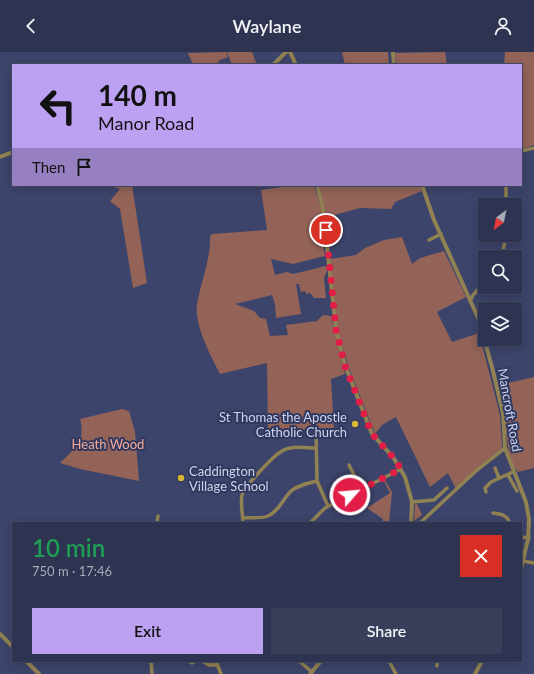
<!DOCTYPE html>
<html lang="en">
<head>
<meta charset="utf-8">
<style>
  :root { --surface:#2d3350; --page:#393f5a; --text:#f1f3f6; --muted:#a7aab7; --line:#484e67; --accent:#bca0f2 }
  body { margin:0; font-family:Lato,sans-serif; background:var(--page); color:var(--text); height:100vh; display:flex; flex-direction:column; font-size:15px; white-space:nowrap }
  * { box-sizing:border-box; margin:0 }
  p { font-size:13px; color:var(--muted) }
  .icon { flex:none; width:22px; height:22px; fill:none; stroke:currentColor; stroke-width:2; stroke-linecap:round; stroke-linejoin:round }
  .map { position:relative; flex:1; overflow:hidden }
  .sheet { position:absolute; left:12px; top:470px; width:510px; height:140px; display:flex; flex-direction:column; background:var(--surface); border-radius:0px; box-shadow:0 2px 10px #0003,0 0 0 1px var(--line) }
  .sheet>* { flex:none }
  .hud { position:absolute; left:12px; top:12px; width:510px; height:122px; border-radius:0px; box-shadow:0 2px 10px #0003,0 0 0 1px var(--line); background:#bca0f2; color:#111; overflow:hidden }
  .needle { width:26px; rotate:212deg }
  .fabs { position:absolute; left:478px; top:146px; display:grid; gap:8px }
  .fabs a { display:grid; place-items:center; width:44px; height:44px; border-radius:0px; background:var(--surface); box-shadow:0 2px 10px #0003,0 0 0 1px var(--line); font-size:20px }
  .pin { position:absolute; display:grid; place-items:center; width:34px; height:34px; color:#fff; margin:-17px; border:2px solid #fff; border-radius:50%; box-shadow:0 1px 4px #0007 }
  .me { position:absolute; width:44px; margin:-22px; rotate:63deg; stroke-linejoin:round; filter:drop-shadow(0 0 3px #0008) }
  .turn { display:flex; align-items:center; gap:14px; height:84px; padding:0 20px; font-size:18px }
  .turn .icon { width:52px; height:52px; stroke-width:2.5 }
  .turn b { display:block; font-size:28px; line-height:34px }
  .then { display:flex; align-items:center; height:38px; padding:0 20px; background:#0003; gap:8px; font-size:15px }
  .round { display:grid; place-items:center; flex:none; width:42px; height:42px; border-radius:0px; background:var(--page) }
  .headline { display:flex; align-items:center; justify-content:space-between; height:68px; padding:0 20px }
  h1 { font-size:24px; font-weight:600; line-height:30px; color:#1e9e55 }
  .primary-button { display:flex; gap:8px; margin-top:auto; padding:8px 20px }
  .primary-button a { flex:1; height:46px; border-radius:0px; background:var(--accent); color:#111; font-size:16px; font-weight:600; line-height:46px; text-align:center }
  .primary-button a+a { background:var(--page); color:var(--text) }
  header { display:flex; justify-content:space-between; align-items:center; height:52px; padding:0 20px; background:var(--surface); font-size:18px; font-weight:600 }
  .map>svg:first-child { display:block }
</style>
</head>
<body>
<header><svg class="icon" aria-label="back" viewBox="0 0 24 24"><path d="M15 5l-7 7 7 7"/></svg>Waylane<svg class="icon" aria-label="person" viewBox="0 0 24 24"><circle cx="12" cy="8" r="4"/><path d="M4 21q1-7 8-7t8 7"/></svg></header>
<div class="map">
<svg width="534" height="622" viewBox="0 0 534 622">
  <rect width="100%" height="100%" fill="#3c446b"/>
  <path fill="#936358" d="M226 0 228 5 218 9 220 13H193L188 1Z
    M227 0H252L257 13H232Z
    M342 0H388L389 13H345Z
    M445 0 447 13H397L395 1Z
    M505 0H534V93L521 97V13H504Z
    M106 133H132L147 231 133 236 120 157 110 149 120 137Z
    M282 133H314L322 160 321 182 325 204 293 212 271 207 275 223 287 220 293 222 326 214 327 219 324 226 326 246H314L310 241 306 242 305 239 301 240 299 232H296L301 262 276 266 275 252 272 243 235 252 254 259 260 266 266 267 270 284 288 283 286 273 317 269 323 263 331 264 345 322 331 327 334 377 268 378 267 311 220 322C211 304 194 273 197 252 201 229 211 207 210 184L212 182 267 178 261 138 282 135Z
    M318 133H420L422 139 395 150 391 157 360 156 327 165Z
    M402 185 412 212 420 206 444 199 466 245 437 260 452 290 479 281 500 363 502 396 478 415 456 437 448 421 430 435 396 365 382 373 375 382 349 316 338 280 330 207 356 203 365 196 384 188Z
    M534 325V416L518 420 510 409 500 333Z
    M122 357 129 359 135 380 139 429 80 417 60 411C74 397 86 389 80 367Z
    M385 428 392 440 389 471H382L383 467 367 456 390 441 384 429Z
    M415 452H417L422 463 414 469Z"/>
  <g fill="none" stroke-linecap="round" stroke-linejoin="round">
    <path stroke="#908252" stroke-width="3.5" d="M521 99 534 96
      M506 133V153
      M429 188 441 182
      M502 205 506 183
      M470 249 473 243 485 230
      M316 379 317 429 328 454
      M349 413 361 437
      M495 416 499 426
      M508 423 517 439
      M486 440 485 436 491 430 513 420
      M412 450 434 448 447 436
      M493 461C501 462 507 463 510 471
      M243 466C251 465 261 467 268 464 279 459 283 447 291 439 299 433 308 431 317 429
      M157 471 158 464
      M243 471C243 463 240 451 242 443 245 434 273 404 282 399 291 393 305 396 316 396
      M310 471 325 456 401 417
      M420 471 477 418 505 396
      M521 485 529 486
      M523 509 534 511
      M151 609 152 622
      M189 609 192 611 195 609
      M202 609 209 613H216
      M216 609 221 622
      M299 609 312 620
      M389 609 396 622
      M437 609V614"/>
    <path stroke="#908252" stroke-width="4" d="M290 0 296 13
      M393 0 394 13
      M273 13 286 0
      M0 105 13 100
      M317 133 323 157 336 278 345 313 372 382 393 405 405 425 412 450 411 471
      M422 133 434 168 479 268 492 315 503 361 505 396 526 450 529 467 528 487 521 517
      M0 582 13 595
      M26 609 39 622
      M310 622 321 609
      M475 622 482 609"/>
  </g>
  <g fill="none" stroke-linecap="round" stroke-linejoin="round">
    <path stroke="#e11d48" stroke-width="7" stroke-dasharray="0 12.6" d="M326 178 336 278 345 314 372 382 393 405 401 417 350 443"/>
  </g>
  <g fill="#d6b534" stroke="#323960" stroke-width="1.5">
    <circle cx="355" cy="372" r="4"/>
    <circle cx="181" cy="426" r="4"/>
  </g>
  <g text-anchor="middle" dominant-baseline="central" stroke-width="4" stroke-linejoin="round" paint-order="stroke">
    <g font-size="13" fill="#cdd3eb" stroke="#323960">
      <text transform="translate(510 358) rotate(80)">Mancroft Road</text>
    </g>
    <g font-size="13" fill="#cdd3eb" stroke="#323960" text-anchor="end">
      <text x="347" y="365">St Thomas the Apostle<tspan x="347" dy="15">Catholic Church</tspan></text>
      <text x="189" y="419" text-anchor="start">Caddington<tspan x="189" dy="15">Village School</tspan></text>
    </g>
    <g font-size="13" fill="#f6a895" stroke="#323960">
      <text x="108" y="392">Heath Wood</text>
    </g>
  </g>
</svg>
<div class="fabs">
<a><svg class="needle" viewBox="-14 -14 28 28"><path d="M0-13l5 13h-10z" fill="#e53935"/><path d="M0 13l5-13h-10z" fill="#a7aab7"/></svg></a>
<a><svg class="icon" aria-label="search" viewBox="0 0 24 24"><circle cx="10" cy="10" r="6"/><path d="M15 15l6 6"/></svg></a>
<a><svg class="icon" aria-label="layers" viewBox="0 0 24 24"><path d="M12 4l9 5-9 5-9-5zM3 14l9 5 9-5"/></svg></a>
</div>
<div class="pin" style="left:326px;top:178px;background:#d93025"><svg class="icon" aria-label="arrive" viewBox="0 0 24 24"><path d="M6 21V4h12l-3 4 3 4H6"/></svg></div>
<svg class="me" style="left:350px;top:443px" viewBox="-20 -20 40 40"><circle r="17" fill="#e11d48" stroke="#fff" stroke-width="3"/><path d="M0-11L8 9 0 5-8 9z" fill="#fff"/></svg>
<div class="hud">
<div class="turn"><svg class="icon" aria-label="left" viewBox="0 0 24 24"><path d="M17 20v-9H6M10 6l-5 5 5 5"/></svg><div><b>140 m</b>Manor Road</div></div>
<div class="then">Then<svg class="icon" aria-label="arrive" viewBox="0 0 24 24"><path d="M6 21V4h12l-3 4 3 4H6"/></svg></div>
</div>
<section class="sheet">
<div class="headline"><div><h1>10 min</h1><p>750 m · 17:46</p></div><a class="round" style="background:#d93025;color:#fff"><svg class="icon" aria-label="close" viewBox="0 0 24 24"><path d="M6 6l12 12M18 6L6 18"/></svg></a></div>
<div class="primary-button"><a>Exit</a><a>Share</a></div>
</section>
</div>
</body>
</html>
